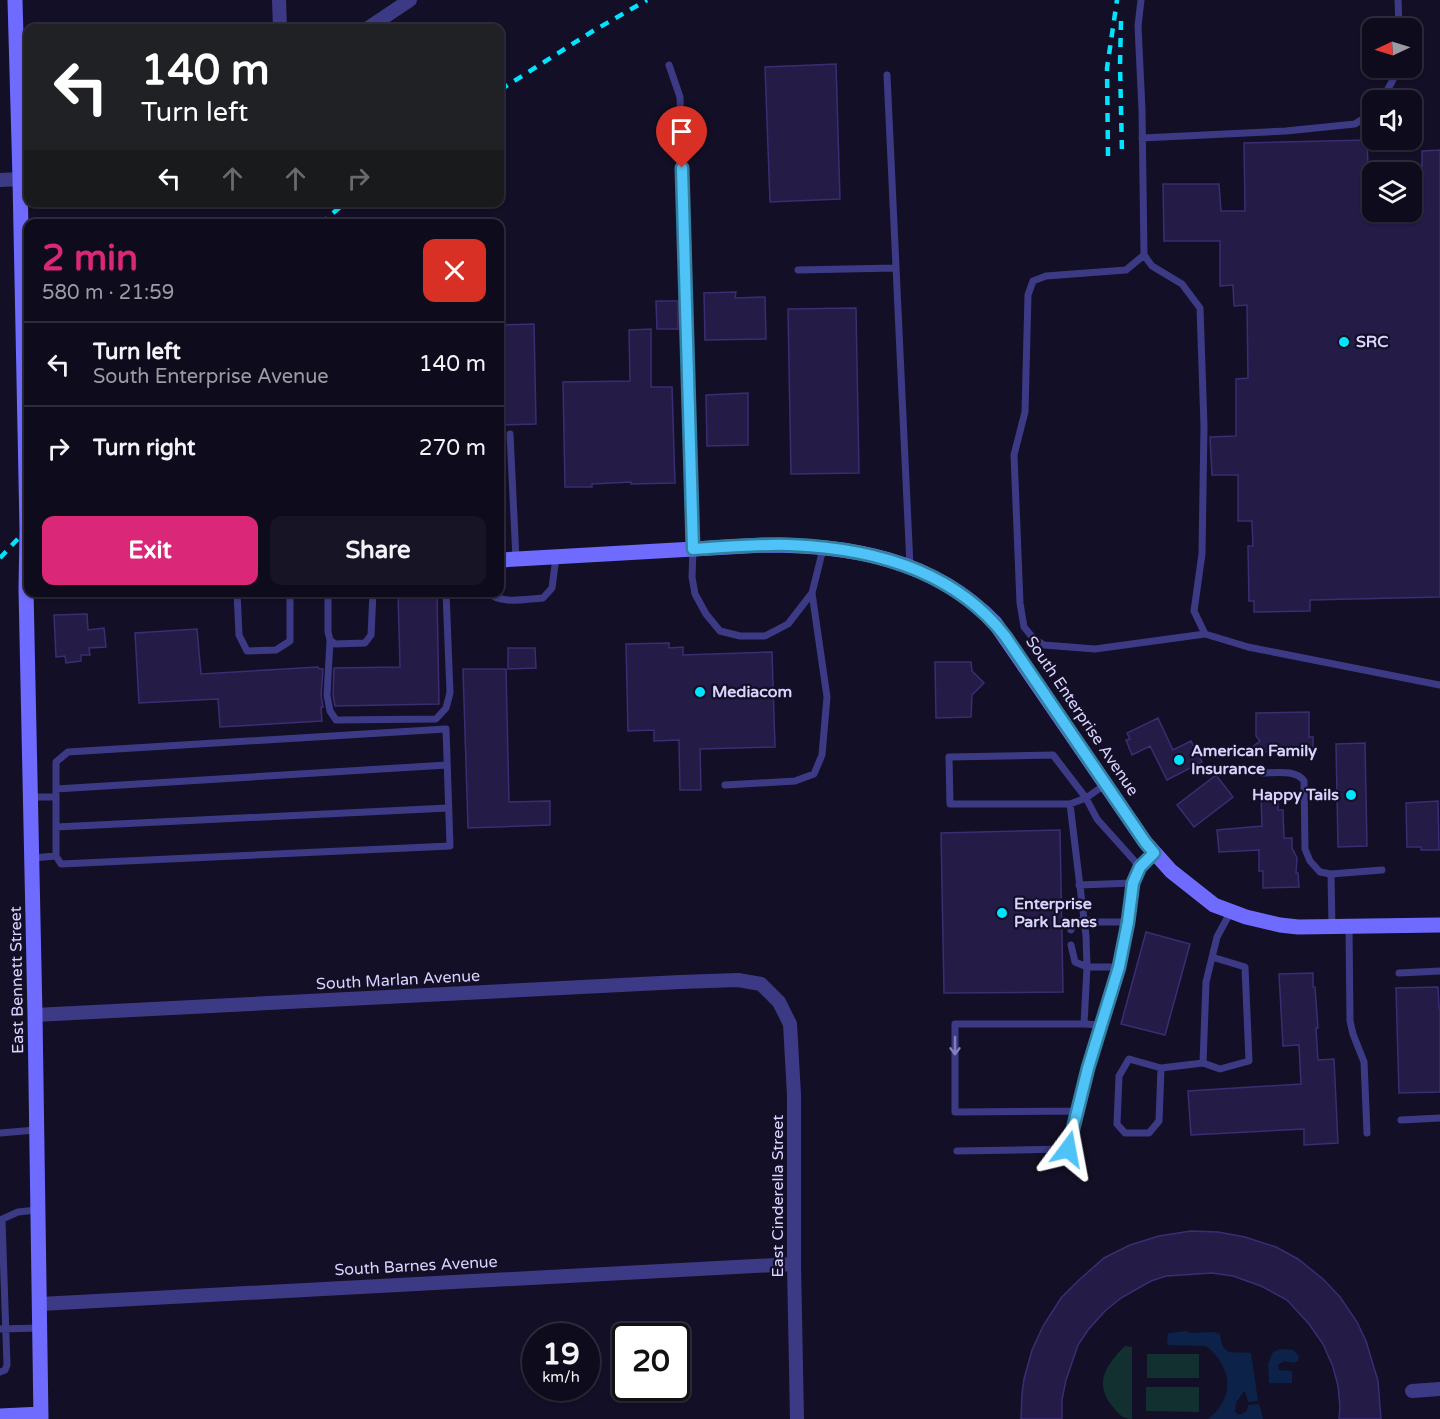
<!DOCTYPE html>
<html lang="en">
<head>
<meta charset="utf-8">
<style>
  :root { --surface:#0e0b1c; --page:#171425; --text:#f1f3f6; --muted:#9b9ba3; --line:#2e2b3b; --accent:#db2777 }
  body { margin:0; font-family:"Varela Round",sans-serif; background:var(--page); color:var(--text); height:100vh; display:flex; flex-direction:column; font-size:22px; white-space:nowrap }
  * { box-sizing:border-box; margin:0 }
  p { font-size:20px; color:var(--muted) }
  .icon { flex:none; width:33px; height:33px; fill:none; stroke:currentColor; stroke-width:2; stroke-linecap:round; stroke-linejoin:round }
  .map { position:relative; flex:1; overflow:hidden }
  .side { position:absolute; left:24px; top:219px; width:480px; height:378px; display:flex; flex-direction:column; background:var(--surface); border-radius:12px; box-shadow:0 2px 4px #0004,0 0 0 2px var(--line) }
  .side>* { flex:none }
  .banner { position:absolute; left:24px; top:24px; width:480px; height:183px; border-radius:12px; box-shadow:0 2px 4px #0004,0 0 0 2px var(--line); background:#202124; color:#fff; overflow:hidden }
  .needle { width:39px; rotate:266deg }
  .fabs { position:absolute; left:1362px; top:18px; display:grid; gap:12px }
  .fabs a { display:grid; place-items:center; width:60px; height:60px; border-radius:12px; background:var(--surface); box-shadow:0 2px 4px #0004,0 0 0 2px var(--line); font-size:30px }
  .speed { position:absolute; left:522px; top:1323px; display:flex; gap:12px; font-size:30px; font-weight:700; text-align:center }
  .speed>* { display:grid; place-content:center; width:78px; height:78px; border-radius:50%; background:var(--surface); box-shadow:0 2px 4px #0004,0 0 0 2px var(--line); line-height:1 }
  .speed small { font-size:15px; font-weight:400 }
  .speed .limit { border:3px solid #111; border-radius:9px; background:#fff; color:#111 }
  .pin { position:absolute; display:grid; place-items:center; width:51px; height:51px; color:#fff; margin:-62px -26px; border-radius:50% 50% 50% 0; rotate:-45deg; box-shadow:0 0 6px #0007 }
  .pin .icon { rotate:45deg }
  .me { position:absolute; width:66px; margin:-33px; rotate:13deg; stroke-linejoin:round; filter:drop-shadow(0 0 4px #0008) }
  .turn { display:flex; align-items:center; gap:21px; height:126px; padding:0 18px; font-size:27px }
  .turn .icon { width:78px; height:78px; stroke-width:2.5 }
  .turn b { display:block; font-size:42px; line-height:51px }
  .lanes { display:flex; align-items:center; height:57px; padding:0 18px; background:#0003; justify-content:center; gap:30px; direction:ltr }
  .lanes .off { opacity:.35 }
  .round { display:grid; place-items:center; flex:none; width:63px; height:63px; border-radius:12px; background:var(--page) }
  .summary { display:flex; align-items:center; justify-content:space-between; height:102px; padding:0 18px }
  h1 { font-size:36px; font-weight:800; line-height:45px; color:var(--accent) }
  .button { display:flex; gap:12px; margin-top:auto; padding:12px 18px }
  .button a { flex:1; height:69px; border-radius:12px; background:var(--accent); color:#fff; font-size:24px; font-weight:800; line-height:69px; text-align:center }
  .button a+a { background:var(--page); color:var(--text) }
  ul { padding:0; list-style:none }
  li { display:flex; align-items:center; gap:18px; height:84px; padding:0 18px; border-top:2px solid var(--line) }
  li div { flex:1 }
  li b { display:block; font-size:22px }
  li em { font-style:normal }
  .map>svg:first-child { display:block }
</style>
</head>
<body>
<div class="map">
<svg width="1440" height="1419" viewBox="0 0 1440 1419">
  <rect width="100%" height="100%" fill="#130f26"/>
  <path fill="#12302f" d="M1125 1346 1132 1347V1419C1123 1419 1118 1414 1113 1407 1093 1383 1106 1365 1125 1346Z
    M1147 1354H1199V1378H1147Z
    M1146 1387H1199V1412L1146 1411Z"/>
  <path fill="#0c2248" d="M1186 1331H1188L1189 1333 1214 1332 1220 1334C1223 1358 1231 1351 1251 1353L1258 1401 1248 1402 1246 1394 1244 1391 1236 1403 1235 1412 1239 1415C1245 1413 1247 1412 1248 1405L1259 1404 1261 1410 1263 1419H1208C1236 1398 1232 1366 1206 1346L1167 1345 1168 1333Z
    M1280 1349 1293 1350 1299 1356 1298 1361 1294 1363 1284 1361 1278 1365 1279 1370 1292 1371V1383H1269L1268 1364 1273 1352Z"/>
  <path fill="#241b47" stroke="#3b2d73" stroke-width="1.5" d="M836 64 840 199 770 202 765 67Z
    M1367 140 1368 167H1372V212H1412V166H1422V151L1440 150V597L1310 600V611L1254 612V601H1249L1248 546H1253L1252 521H1238V475H1212L1210 437 1236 436V379L1248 378 1247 305 1234 306 1233 285 1220 286V241H1164L1163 184H1219L1221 211H1245L1244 143Z
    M736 292 735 298 765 297 766 339 705 340 704 293Z
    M656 301H678V329H657Z
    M856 308 859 473 791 474 788 309Z
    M534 324 536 424 500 425V325Z
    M651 329V387H672L675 483 631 484V482L592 484V487H565L563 382 630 381 629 330Z
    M748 393V445L707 446 706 395Z
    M398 592H437L439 704 335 706 333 695 334 668 400 667Z
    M87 614 88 630 104 628 106 647 89 648 90 655H81V661L66 663 65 656 56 657 54 615Z
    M197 629 201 674 318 667 319 669H323L321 695 323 707H321L322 721 220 727 218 699 139 703 135 633Z
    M669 643V648L683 647V655L772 652 775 747 700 749 701 790H680L679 740 654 741V730L628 731 626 644Z
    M508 648H535L536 668 508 669Z
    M935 662H971L972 671 984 683 972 695 971 717 936 718Z
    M463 669H506L509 802 550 801V825L468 828Z
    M1309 712V737H1313V751L1292 752V749H1268V752L1247 751 1260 741 1256 736V713Z
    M1158 718 1173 750 1191 741 1202 762 1167 780 1150 746 1132 755 1126 740 1130 739 1127 733Z
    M1365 743 1367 846 1338 847 1336 744Z
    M1216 775 1233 797 1194 827 1177 805Z
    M1261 798H1278V810H1283L1284 838H1292V848L1297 858 1296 873H1298L1299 887 1263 888V871H1259V850L1219 852 1217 830 1262 826Z
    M1438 801 1439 850H1421V847H1407L1406 803Z
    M1060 830 1063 992 944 993 941 833Z
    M1146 932 1190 944 1165 1035 1121 1024Z
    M1313 973V987H1315L1318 1028H1316L1318 1060 1334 1059 1338 1143 1304 1145V1129L1191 1135 1188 1091 1301 1084 1299 1045 1283 1046 1279 974Z
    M1438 987 1439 1008H1440V1092L1399 1093 1396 988Z
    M1191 1231 1218 1232 1245 1237 1276 1247 1298 1259 1323 1279 1340 1297 1357 1322 1366 1341 1378 1381 1381 1419H1339L1340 1407 1338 1386 1333 1367 1323 1344 1309 1324 1287 1300 1261 1286 1233 1276 1212 1273 1166 1276 1151 1281 1121 1298 1105 1311 1088 1330 1078 1345 1066 1380 1062 1400V1419H1021L1022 1394 1024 1379 1032 1350 1043 1326 1061 1298 1079 1280 1104 1258 1130 1245 1159 1236Z"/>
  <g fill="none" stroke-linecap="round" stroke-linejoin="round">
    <path stroke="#3d3a85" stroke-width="7" d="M1141 0 1138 26 1142 110 1144 255 1152 266 1182 284 1200 308 1204 426 1202 554 1194 611 1205 634 1248 647 1440 685
      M1398 0 1399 28
      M669 65 680 97 693 549 692 577 695 594 706 614 720 631 740 636H765L788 624 812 593 823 549
      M887 75 910 566
      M1382 100 1395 76V68
      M1142 138 1286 131 1355 124 1372 113
      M1144 255 1126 270 1046 276 1033 281 1028 295 1025 412 1014 455 1020 603 1024 627 1034 639 1044 645 1095 649 1205 634
      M798 270 896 268
      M510 434 516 559
      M237 592 239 635 247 651 276 650 290 641V592
      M328 592V632L330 640 335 644 365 643 371 635 373 592
      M487 592C502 605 524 599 543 598L552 588 556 557
      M330 641 327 695 330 711 336 720 436 719 446 708 450 693 446 592
      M1053 755 1086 798 1070 804H950L949 757Z
      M1262 773C1275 773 1296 769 1304 781L1305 849 1310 861 1320 872 1331 874 1332 927
      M1106 784 1086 798 1097 819 1140 867 1154 853
      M725 785 795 781 814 774 822 755 827 697 812 593
      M56 789 447 765
      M30 797H56V762L68 752 446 729 450 846 61 864 56 856 32 858
      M56 797V856
      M1070 804 1086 936 1087 967 1084 1024
      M56 827 448 808
      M1331 874 1382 870
      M1079 885 1133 883
      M1349 927 1350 1021 1353 1034 1364 1062 1367 1133
      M1071 930 1074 921 1085 919 1095 922H1128
      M1071 945 1075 962 1087 967H1119
      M1212 957 1245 967 1249 1061 1220 1069 1203 1063 1206 982 1217 937 1231 911
      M1399 973 1440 971
      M1161 1068 1159 1121 1149 1133H1125L1117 1124 1119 1076 1129 1059 1161 1068 1203 1063
      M1077 1111 955 1112V1024H1084L1101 1025
      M1401 1120 1440 1118
      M0 1133 36 1130
      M957 1151 1068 1149 1088 1068 1119 967 1128 922 1133 883 1140 867
      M0 1220 18 1212 37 1210
      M0 1329 40 1328
      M0 1372 5 1370 7 1365 2 1220"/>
    <path stroke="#3d3a85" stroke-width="14" d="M279 0 280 28
      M368 28 410 0
      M0 180 20 179
      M35 1015 680 982 738 980 761 984 779 1002 790 1024 794 1095V1264L797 1419
      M40 1304 794 1264
      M1412 1391 1440 1389"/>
    <path stroke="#6f6bff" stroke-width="15" d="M15 0 20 179 27 529 26 589 35 1015 41 1419
      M500 560 765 545C851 545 933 559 995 623L1145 842 1171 871 1214 905 1246 917 1280 925 1298 927 1440 925
      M0 1416 41 1414"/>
    <path stroke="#00e5ff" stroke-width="4.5" stroke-dasharray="9 8" stroke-linecap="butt" d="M1121 21 1120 65 1122 153
      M500 90 593 31 647 0
      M1108 156 1107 68 1117 0
      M320 224 346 202
      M0 558 28 528"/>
  </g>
  <defs><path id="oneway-shaft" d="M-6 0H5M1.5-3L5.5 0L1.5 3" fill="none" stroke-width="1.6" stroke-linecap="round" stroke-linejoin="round" transform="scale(1.5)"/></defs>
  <use stroke="#837fbc" href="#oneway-shaft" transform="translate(955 1046) rotate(90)"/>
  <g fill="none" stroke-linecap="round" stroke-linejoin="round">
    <g stroke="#337fa1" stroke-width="15">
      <path id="route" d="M682 168 693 549C725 547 758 544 789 545 871 548 953 569 1005 636L1145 842 1154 853 1140 867 1133 883 1128 922 1119 967 1088 1068 1068 1149"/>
    </g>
    <use href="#route" stroke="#4fc3f7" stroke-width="10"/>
  </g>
  <g fill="#00e5ff" stroke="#130f26" stroke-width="2">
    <circle cx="1344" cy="342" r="6"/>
    <circle cx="700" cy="692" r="6"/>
    <circle cx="1179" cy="760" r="6"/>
    <circle cx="1351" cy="795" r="6"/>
    <circle cx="1002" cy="913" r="6"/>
  </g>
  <g text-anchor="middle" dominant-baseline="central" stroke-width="4.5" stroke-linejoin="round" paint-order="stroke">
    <g font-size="16" font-weight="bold" fill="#d9d4ff" stroke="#130f26" text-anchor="start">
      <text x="1356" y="342">SRC</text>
      <text x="712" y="692">Mediacom</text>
      <text x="1191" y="751">American Family<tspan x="1191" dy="18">Insurance</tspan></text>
      <text x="1339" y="795" text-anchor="end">Happy Tails</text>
      <text x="1014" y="904">Enterprise<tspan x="1014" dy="18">Park Lanes</tspan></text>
    </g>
    <g font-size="16" fill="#d9d4ff" stroke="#130f26">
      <text transform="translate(1082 716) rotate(56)">South Enterprise Avenue</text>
      <text transform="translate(17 980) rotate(-91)">East Bennett Street</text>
      <text transform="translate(398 980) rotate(-3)">South Marlan Avenue</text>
      <text transform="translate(778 1196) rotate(-90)">East Cinderella Street</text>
      <text transform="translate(416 1266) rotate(-3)">South Barnes Avenue</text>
    </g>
  </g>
</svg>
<div class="fabs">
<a><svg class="needle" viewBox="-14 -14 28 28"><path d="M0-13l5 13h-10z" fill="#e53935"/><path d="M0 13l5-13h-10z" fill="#9b9ba3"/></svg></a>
<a><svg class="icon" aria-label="sound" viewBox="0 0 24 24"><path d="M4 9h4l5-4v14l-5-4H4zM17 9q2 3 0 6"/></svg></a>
<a><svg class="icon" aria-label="layers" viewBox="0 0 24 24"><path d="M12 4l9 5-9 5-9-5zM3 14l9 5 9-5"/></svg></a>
</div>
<div class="speed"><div>19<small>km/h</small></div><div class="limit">20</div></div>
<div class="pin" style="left:682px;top:168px;background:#d93025"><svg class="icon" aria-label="arrive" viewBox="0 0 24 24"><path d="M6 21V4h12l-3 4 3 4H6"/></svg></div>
<svg class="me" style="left:1068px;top:1149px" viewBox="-20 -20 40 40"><path d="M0-17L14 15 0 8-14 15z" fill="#4fc3f7" stroke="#fff" stroke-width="4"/></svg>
<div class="banner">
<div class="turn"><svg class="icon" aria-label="left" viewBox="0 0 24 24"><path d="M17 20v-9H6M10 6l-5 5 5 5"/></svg><div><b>140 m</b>Turn left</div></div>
<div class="lanes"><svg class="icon" aria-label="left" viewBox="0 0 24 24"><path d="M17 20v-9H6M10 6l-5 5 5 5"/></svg><svg class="icon off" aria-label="ahead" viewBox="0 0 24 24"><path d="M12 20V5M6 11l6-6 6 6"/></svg><svg class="icon off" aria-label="ahead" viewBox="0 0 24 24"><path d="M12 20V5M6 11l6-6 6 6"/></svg><svg class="icon off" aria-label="right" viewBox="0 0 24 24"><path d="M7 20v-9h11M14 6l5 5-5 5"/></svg></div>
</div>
<section class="side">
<div class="summary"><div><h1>2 min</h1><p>580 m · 21:59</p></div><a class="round" style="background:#d93025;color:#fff"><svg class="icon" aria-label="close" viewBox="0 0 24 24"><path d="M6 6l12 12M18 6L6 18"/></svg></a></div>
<ul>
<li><svg class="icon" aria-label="left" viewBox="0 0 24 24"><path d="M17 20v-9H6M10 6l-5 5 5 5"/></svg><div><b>Turn left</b><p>South Enterprise Avenue</p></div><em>140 m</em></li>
<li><svg class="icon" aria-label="right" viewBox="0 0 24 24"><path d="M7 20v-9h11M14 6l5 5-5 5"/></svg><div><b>Turn right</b></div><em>270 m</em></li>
</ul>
<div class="button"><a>Exit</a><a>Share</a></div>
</section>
</div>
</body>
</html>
